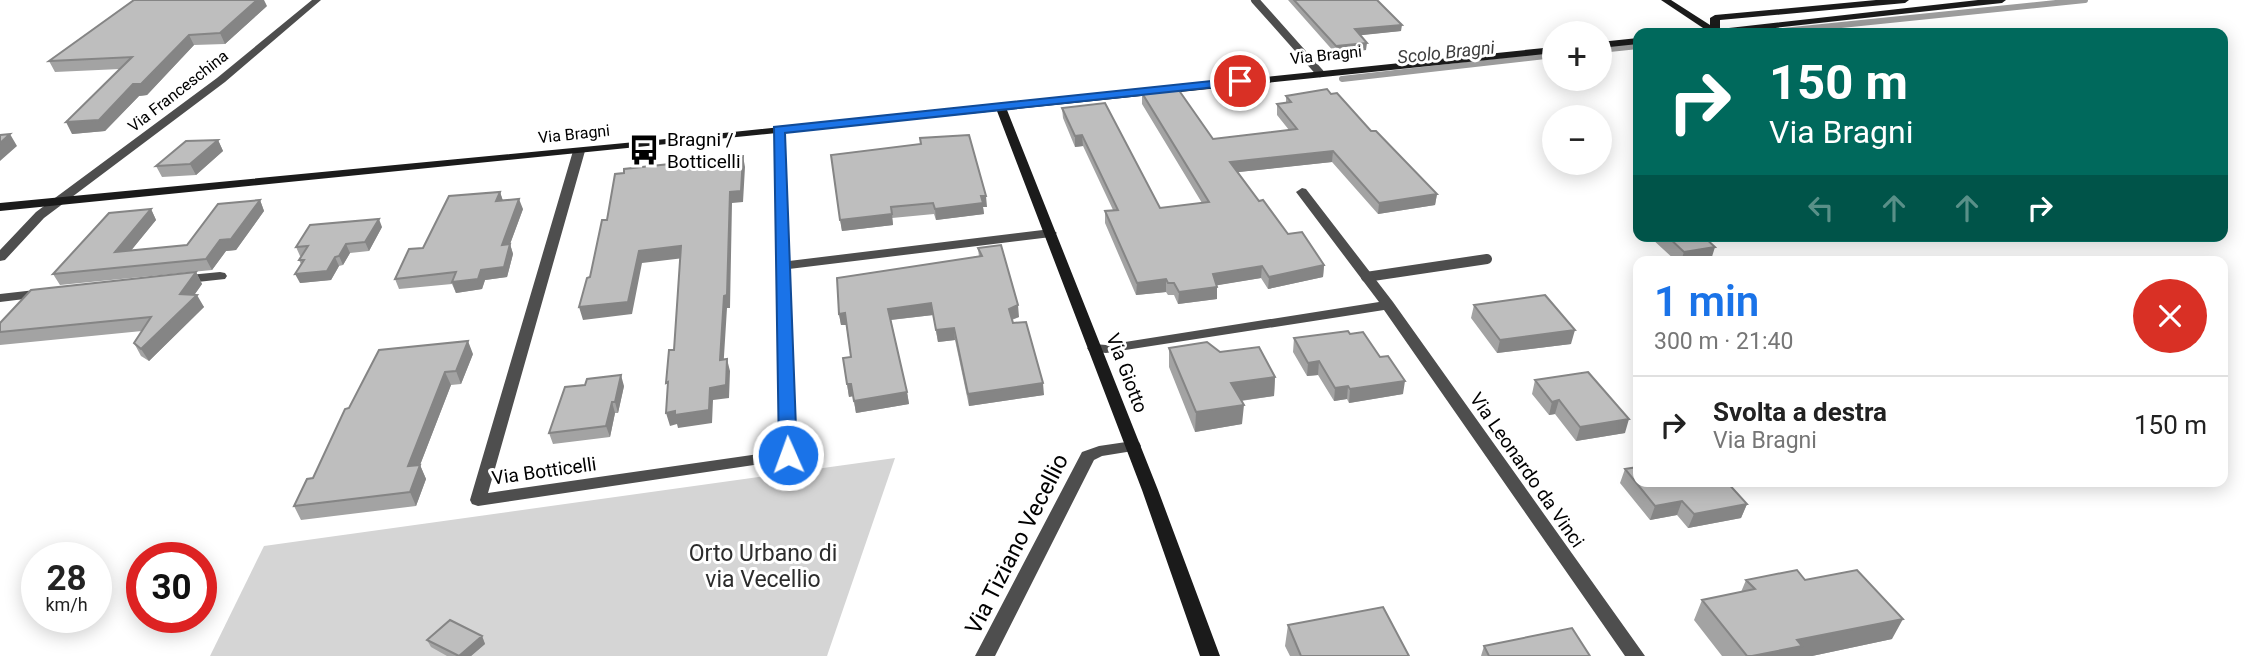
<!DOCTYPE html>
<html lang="it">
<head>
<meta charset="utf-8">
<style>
  :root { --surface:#fff; --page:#f6f6f6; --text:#222; --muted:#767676; --line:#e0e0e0; --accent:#1a73e8 }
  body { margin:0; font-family:Roboto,sans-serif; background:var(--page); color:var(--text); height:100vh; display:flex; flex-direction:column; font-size:26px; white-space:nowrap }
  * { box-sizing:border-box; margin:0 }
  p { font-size:23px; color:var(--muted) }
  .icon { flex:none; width:38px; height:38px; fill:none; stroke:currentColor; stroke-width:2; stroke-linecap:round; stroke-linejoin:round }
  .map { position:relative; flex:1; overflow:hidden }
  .drawer { position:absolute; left:1633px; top:256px; width:595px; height:231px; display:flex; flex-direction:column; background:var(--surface); border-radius:14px; box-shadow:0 4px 18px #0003 }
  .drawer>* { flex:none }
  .top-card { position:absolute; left:1633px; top:28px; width:595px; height:214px; border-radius:14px; box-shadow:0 4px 18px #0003; background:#00695c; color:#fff; overflow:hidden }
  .fabs { position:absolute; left:1542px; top:21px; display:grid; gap:14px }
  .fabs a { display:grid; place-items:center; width:70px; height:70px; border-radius:50%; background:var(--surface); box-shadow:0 4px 18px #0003; font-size:35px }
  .speed { position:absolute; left:21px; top:542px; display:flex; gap:14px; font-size:35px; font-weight:700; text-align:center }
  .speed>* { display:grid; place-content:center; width:91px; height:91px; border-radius:50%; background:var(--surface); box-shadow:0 4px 18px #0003; line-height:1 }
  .speed small { font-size:18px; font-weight:400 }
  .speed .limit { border:10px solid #d22; background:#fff; color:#111 }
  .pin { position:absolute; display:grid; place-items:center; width:60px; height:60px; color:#fff; margin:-30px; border:4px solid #fff; border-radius:50%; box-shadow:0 2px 7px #0007 }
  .me { position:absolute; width:77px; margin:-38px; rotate:358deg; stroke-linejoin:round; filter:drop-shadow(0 0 5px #0008) }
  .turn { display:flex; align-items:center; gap:24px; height:147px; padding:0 21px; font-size:32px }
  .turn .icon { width:91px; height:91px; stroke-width:2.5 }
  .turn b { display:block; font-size:49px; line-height:60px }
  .lanes { display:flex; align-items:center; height:66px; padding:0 21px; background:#0003; justify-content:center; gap:35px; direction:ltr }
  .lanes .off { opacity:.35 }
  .round { display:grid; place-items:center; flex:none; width:74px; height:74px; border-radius:37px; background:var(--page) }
  .overview { display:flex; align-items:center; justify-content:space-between; height:119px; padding:0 21px }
  h1 { font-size:42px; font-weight:600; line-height:52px; color:var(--accent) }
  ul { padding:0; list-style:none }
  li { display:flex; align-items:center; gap:21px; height:98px; padding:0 21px; border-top:2px solid var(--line) }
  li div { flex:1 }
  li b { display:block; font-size:26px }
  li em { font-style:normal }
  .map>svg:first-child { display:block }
</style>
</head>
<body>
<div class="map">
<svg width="2256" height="656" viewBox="0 0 2256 656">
  <rect width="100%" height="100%" fill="#fff"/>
  <path fill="#d5d5d5" d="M895 458 827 656H210L264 546Z"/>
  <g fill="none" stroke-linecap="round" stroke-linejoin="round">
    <path stroke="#9c9c9c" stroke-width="6" d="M1764 33 2085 0
      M1600 50 1638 46
      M1342 79 1554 55"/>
    <path stroke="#4e4e4e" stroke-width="8" d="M1255 0 1320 73"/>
    <path stroke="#4e4e4e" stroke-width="10" d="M1366 277 1487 259"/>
    <path fill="#4e4e4e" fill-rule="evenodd" d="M312 0H321L225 82 44 218 5 260 0 261V250L36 212 217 78Z
      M779 127 784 130 789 261 1051 229 1057 233 1051 237 789 269 796 455 794 459 478 506 472 504 470 500 573 151 579 148 585 151 488 493 780 451 774 130Z
      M1302 188 1306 189 1393 302 1645 656H1625L1384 310 1106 353 1089 351 1087 348 1094 344 1106 345 1379 302 1296 192Z
      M220 272 225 273 227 276 225 279 179 284 172 280 179 276Z
      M44 289 49 290 51 293 49 296 0 302V294Z
      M1133 441 1139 442 1141 446 1139 450 1102 456 1094 460 995 656H975L1082 452 1099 446Z"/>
    <path fill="#1b1b1b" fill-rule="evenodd" d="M1661 0H1671L1710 25V18L1715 15 1876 0H1909L1905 3 1720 20V29L1978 0H2006L2002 3 1729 33H1701L1706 30Z
      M1638 38V44L1600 48V42Z
      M1554 47V53L1007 110 1158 490 1220 656H1200L1142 490 997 111 0 211V203L656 140Z"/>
  </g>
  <path fill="#a3a3a3" d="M1288 0H1377L1401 31 1360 35 1366 50 1335 53Z
    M267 6 225 44 194 45 147 95 139 96 105 131 72 134 120 69 55 72 49 61Z
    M1142 93 1213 139 1289 130 1277 115V104L1286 103V96L1371 131 1437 194 1435 205 1378 214 1332 162 1238 172 1259 201 1288 234 1324 265 1323 277 1268 289 1261 278 1217 285V299L1178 304 1174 295H1168L1166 292 1136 295 1105 223V211L1113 210 1083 146 1075 147 1063 118 1062 108 1160 208 1202 203 1142 104Z
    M218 140 223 151 196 175 162 177 156 166Z
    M831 155 987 207H983L984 214 936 220 934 214 892 218 893 225 842 231Z
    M500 192 503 201 523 209 510 244 513 254 507 277 485 280 482 289 456 293 452 284 399 289 395 279 423 248Z
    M260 200 264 211 236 250 226 251 212 270 60 285 53 274 151 209 156 220 131 250 187 245Z
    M382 227 369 251 350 253 343 265 339 266 331 280 300 283 301 264 299 260 302 256H300L296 247Z
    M1652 236H1703L1711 260 1676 261 1651 238Z
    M978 248 1019 317 1012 320 1044 395 969 406 955 340 938 342 933 315 891 320 907 392 909 404 856 413 853 396 849 397 843 358 851 357 846 325H841L839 314 979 257Z
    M196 272 202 284 194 295 204 307 149 361 141 356 134 343 142 331 0 345V323Z
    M1474 305 1571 344 1497 353 1471 318Z
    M1294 338 1403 394 1349 403 1347 399 1334 401 1318 375 1307 376 1293 352Z
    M1169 348 1220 352 1275 377 1274 396 1241 401 1242 424 1195 432 1169 367Z
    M473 354 461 384 451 385 420 465 426 479 416 506 301 520 294 506 313 478 349 408Z
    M1535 380 1625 433 1576 441 1555 414 1549 415 1532 394Z
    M624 386 618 413H615L610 437 553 444 549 433Z
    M1625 469 1747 504 1741 518 1688 528 1677 515 1650 520 1620 483Z
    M1746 580H1805L1892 639 1812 656H1722L1694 620 1702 600 1741 592Z
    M1288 625 1409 656H1290L1285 646Z
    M482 636 485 644 471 656H447L431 647 427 640Z
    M1484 646 1590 656H1481Z"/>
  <path fill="#858585" d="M257 0H264L267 6 225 44 220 33Z
    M1402 25 1401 31 1354 36 1355 29Z
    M189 35 194 45 147 95 139 96 105 131 72 134 66 122 133 84Z
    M1367 43 1366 50 1335 53 1336 46Z
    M10 134 17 146 0 161V143Z
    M1082 135 1083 146 1075 147V136Z
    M218 140 223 151 196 175 190 164Z
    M1333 151 1332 162 1230 173V162Z
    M743 156 745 167 743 202 732 203 730 308H727L723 372 720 360 730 192Z
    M500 192 503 201H496Z
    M1437 194 1435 205 1378 214 1379 203Z
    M981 196H986L987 207H983L984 214 936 220 935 209Z
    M519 199 523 209 506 255 502 245Z
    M260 200 264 211 236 250 226 251 212 270 206 259 220 240Z
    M151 209 156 220 121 263 115 252Z
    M892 214 893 225 842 231 840 220Z
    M379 219 382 227 369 251 365 242Z
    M346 244 350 253 343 265 339 256Z
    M510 244 513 254 507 277 485 280 482 289 456 293 452 282 481 270Z
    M681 246 684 258 642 263 632 314 583 320 579 307 639 251Z
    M1715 247 1711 260 1681 261 1684 252Z
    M335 257 339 266 331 280 300 283 295 274Z
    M1324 265 1323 277 1268 289 1269 277Z
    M1262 266 1261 278 1213 286V274Z
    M196 272 202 284 188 304 197 295 204 307 149 361 141 349Z
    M1166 279V292L1136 295 1137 283Z
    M1217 287V299L1178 304 1179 292Z
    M931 303 933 315 889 320 888 309Z
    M1018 305 1019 317 1010 320 1009 309Z
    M845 313 847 325H841L839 314Z
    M954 328 955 340 938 342 936 330Z
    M1575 330 1571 344 1497 353 1500 340Z
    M468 341 473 354 461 384 456 371Z
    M727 359 730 371 729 398 713 400 712 423 678 428 677 424 670 426 666 413Z
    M1319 361 1318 375 1307 376 1308 363Z
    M445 372 451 385 420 465 426 479 416 506 410 492 408 466Z
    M621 375 624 386 618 413 615 402Z
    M1275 377 1274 396 1230 402 1231 383Z
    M1405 381 1403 394 1349 403 1350 389Z
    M1043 383 1044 395 969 406 968 394Z
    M847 384H851L853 396 849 397Z
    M1348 386 1347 399 1334 401 1335 388Z
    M907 392 909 404 856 413 854 401Z
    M1559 400 1555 414 1549 415 1552 402Z
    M612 402 615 413 610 437 606 426Z
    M1244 405 1242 424 1195 432 1196 412Z
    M1629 419 1625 433 1576 441 1580 427Z
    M1682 501 1677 515 1650 520 1655 506Z
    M1747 504 1741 518 1688 528 1694 514Z
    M1903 619 1892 639 1812 656H1752L1797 640Z
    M482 636 485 644 471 656H459Z"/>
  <path fill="#bebebe" stroke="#858585" stroke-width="2" d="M134 0H257L220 33 189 35 141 84H133L99 120 66 122 132 57 49 61Z
    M1294 0H1377L1402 25 1355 29 1367 43 1336 46Z
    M1178 89 1213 139 1297 129 1277 104 1291 102 1286 96 1327 89 1331 94 1337 93 1371 131H1376L1437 194 1379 203 1333 151 1230 162 1259 201 1263 200 1288 234 1302 232 1324 265 1269 277 1262 266 1213 274 1217 287 1179 292 1174 283H1168L1166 279 1137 283 1105 211 1118 210 1082 135 1075 136 1062 108 1105 103 1160 208 1209 202 1142 93Z
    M10 134 0 143V135Z
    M969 135 986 196H981L983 203 935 209 933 203 891 207 892 214 840 220 831 155 921 144 920 138Z
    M218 140 190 164 156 166 186 141Z
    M743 156 741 191 730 192 727 295 724 296 720 360 727 359 726 385 710 388 709 410 675 415V411L666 413 668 382 666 383 669 350H674L681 246 639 251 628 302 579 307 587 278 590 277 602 220H607L615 174 624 173V169Z
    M500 192 496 201 519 199 502 245 510 244 504 267 481 270 478 279 452 282 456 272 395 279 409 249 423 248 449 196Z
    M260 200 231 239 220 240 206 259 53 274 109 213 151 209 115 252 187 245 218 204Z
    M379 219 365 242 346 244 339 256 335 257 327 271 295 274 304 260H299L308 246 296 247 310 225Z
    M1667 236H1703L1715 247 1684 252Z
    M1001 245 1018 305 1009 309 1013 323 1026 322 1043 383 968 394 954 328 936 330 931 303 888 309 907 392 854 401 851 384H847L843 358 851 357 845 313 839 314 837 278 982 256 978 248Z
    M196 272 180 294 197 295 141 349 134 343 151 317 0 332V323L31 290Z
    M1545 295 1575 330 1500 340 1474 305Z
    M1348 331 1350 334 1363 332 1380 357 1388 356 1405 381 1350 389 1348 386 1335 388 1319 361 1308 363 1294 338Z
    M468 341 456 371 445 372 408 466 420 465 410 492 294 506 307 479 313 478 345 409 349 408 379 350Z
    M1207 342 1220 352 1259 347 1275 377 1231 383 1244 405 1196 412 1169 348Z
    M1588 372 1629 419 1580 427 1559 400 1552 402 1535 380Z
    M621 375 615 402H612L606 426 549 433 565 387 585 385 587 379Z
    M1638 467V481H1726L1747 504 1694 514 1682 501 1655 506 1625 469Z
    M1797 570 1805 580 1857 570 1903 619 1797 640 1802 646 1752 656H1747L1702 600 1755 589 1746 580Z
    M1383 607 1409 656H1301L1288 625Z
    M450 620 482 636 459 656 427 640Z
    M1572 628 1590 656H1489L1484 646Z"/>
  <path fill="#1a73e8" stroke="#114b97" stroke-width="2" d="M1240 78 1246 81 1244 84 785 133 797 455 795 460H782L779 455 774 127Z"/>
  <defs>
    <g id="bus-bare" transform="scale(2.415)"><path d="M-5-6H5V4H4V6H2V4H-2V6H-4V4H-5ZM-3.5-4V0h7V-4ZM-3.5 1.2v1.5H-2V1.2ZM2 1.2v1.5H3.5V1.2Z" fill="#000" stroke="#fff" stroke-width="2.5" paint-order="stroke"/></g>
  </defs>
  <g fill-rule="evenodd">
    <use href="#bus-bare" x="644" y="150"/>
  </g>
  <g text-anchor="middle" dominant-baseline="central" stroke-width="6" stroke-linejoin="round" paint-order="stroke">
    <g font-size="16" fill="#000" stroke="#fff">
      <text transform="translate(1326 55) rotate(-6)">Via Bragni</text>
      <text transform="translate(178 91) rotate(-38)">Via Franceschina</text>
      <text transform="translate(574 134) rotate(-6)">Via Bragni</text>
    </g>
    <g font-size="18" font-style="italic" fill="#3d3d3d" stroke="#fff">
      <text transform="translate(1446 52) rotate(-6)">Scolo Bragni</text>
    </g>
    <g font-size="19" fill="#000" stroke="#fff" text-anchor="start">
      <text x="667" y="139">Bragni /<tspan x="667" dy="22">Botticelli</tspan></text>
    </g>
    <g font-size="19" fill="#000" stroke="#fff">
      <text transform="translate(1127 373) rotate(69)">Via Giotto</text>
      <text transform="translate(1527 470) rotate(55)">Via Leonardo da Vinci</text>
      <text transform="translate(544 471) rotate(-8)">Via Botticelli</text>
    </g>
    <g font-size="23" fill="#000" stroke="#fff">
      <text transform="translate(1017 544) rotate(-63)">Via Tiziano Vecellio</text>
    </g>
    <g font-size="23" fill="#2c2c2c" stroke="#fff">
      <text x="763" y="553">Orto Urbano di<tspan x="763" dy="26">via Vecellio</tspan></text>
    </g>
  </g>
</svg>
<div class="fabs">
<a>+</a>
<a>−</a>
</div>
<div class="speed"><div>28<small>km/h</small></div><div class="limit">30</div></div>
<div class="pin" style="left:1240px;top:81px;background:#d93025"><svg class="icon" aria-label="arrive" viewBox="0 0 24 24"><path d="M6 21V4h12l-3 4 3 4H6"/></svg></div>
<svg class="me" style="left:788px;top:455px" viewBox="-20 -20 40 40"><circle r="17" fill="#1a73e8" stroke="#fff" stroke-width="3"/><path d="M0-11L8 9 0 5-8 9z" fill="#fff"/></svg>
<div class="top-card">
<div class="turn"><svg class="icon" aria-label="right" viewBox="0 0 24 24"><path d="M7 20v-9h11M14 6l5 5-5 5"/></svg><div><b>150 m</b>Via Bragni</div></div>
<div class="lanes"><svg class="icon off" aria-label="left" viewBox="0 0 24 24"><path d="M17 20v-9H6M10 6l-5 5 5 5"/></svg><svg class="icon off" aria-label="ahead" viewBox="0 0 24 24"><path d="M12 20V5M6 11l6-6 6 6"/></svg><svg class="icon off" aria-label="ahead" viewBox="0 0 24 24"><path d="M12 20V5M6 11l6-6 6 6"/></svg><svg class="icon" aria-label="right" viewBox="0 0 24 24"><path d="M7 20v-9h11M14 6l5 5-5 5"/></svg></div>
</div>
<section class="drawer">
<div class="overview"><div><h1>1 min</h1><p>300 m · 21:40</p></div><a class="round" style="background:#d93025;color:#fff"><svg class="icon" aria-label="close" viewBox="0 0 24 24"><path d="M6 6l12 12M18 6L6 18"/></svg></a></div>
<ul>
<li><svg class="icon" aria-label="right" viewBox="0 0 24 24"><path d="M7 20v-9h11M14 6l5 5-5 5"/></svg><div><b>Svolta a destra</b><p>Via Bragni</p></div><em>150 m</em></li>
</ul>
</section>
</div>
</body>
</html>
